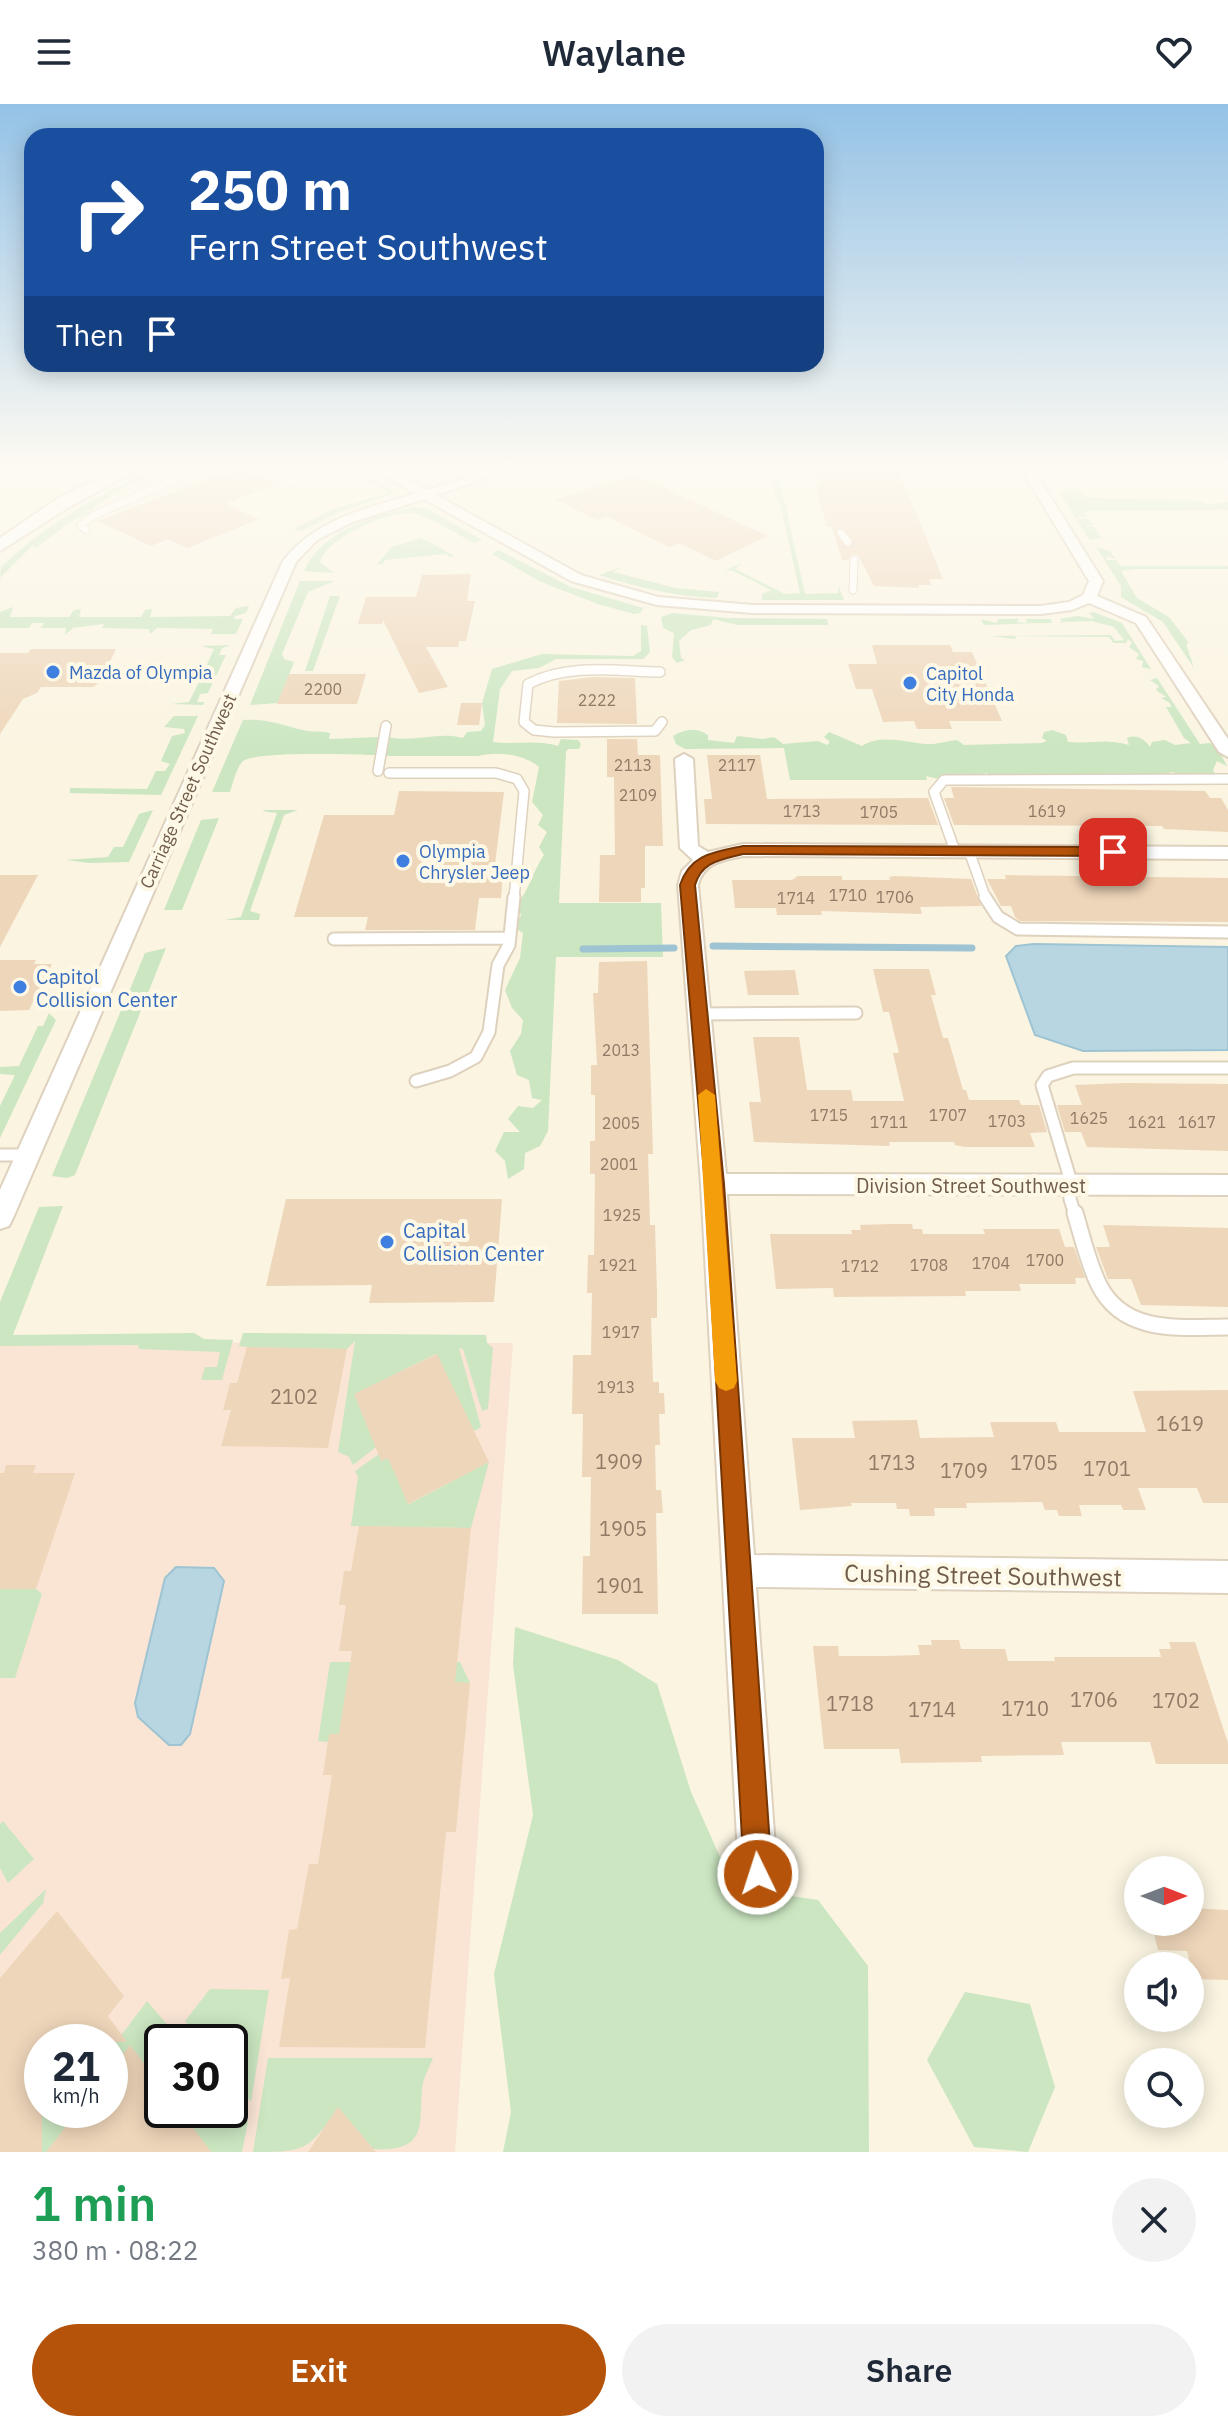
<!DOCTYPE html>
<html lang="en">
<head>
<meta charset="utf-8">
<style>
  :root { --surface:#fff; --page:#f2f2f3; --text:#1f2937; --muted:#747a83; --accent:#b45309 }
  body { margin:0; font-family:"IBM Plex Sans",sans-serif; background:var(--page); color:var(--text); height:100vh; display:flex; flex-direction:column; font-size:30px; white-space:nowrap }
  * { box-sizing:border-box; margin:0 }
  p { font-size:26px; color:var(--muted) }
  .icon { flex:none; width:44px; height:44px; fill:none; stroke:currentColor; stroke-width:2; stroke-linecap:round; stroke-linejoin:round }
  .map { position:relative; height:2048px; overflow:hidden }
  .side { display:flex; flex-direction:column; background:var(--surface); flex:1 }
  .side>* { flex:none }
  .banner { position:absolute; left:24px; top:24px; width:800px; height:244px; border-radius:24px; box-shadow:0 4px 20px #0003; background:#1a4fa0; color:#fff; overflow:hidden }
  .needle { width:52px; rotate:90deg }
  .controls { position:absolute; left:1124px; top:1752px; display:grid; gap:16px }
  .controls a { display:grid; place-items:center; width:80px; height:80px; border-radius:50%; background:var(--surface); box-shadow:0 4px 20px #0003; font-size:40px }
  .speed { position:absolute; left:24px; top:1920px; display:flex; gap:16px; font-size:40px; font-weight:700; text-align:center }
  .speed>* { display:grid; place-content:center; width:104px; height:104px; border-radius:50%; background:var(--surface); box-shadow:0 4px 20px #0003; line-height:1 }
  .speed small { font-size:20px; font-weight:400 }
  .speed .limit { border:4px solid #111; border-radius:12px; background:#fff; color:#111 }
  .pin { position:absolute; display:grid; place-items:center; width:68px; height:68px; color:#fff; margin:-34px; border-radius:16px; box-shadow:0 4px 12px #0006 }
  .me { position:absolute; width:88px; margin:-44px; rotate:356deg; stroke-linejoin:round; filter:drop-shadow(0 0 6px #0008) }
  .turn { display:flex; align-items:center; gap:28px; height:168px; padding:0 32px; font-size:36px }
  .turn .icon { width:104px; height:104px; stroke-width:2.5 }
  .turn b { display:block; font-size:56px; line-height:68px }
  .then { display:flex; align-items:center; height:76px; padding:0 32px; background:#0003; gap:16px; font-size:30px }
  .round { display:grid; place-items:center; flex:none; width:84px; height:84px; border-radius:42px; background:var(--page) }
  .overview { display:flex; align-items:center; justify-content:space-between; height:136px; padding:0 32px }
  h1 { font-size:48px; font-weight:600; line-height:60px; color:#1e9e55 }
  .cta { display:flex; gap:16px; margin-top:auto; padding:16px 32px }
  .cta a { flex:1; height:92px; border-radius:48px; background:var(--accent); color:#fff; font-size:32px; font-weight:600; line-height:92px; text-align:center }
  .cta a+a { background:var(--page); color:var(--text) }
  header { display:flex; justify-content:space-between; align-items:center; height:104px; padding:0 32px; background:var(--surface); font-size:36px; font-weight:600 }
  .map>svg:first-child { display:block }
</style>
</head>
<body>
<header><svg class="icon" aria-label="menu" viewBox="0 0 24 24"><path d="M4 6h16M4 12h16M4 18h16"/></svg>Waylane<svg class="icon" aria-label="heart" viewBox="0 0 24 24"><path d="M12 20l-8-8c-3-5 5-10 8-4 3-6 11-1 8 4z"/></svg></header>
<div class="map">
<svg width="1228" height="2048" viewBox="0 0 1228 2048">
  <rect width="100%" height="100%" fill="#faf4e1"/>
  <path fill="#fae5d5" fill-rule="evenodd" d="M0 1238 513 1239 455 2048H0ZM42 1938H110V2006H42ZM162 1938H230V2006H162Z"/>
  <path fill="#cbe6c1" d="M165 360H179L128 382 95 402 94 406H84L89 409 70 418 36 444 32 442 0 474 1 463C48 418 106 386 165 360Z
    M769 360H776L805 490 838 489 839 483 844 496H762V490L771 486 731 466 724 467 742 459 735 465 785 490 800 489 780 399C774 393 769 374 774 365Z
    M364 369 394 389 335 410 302 427 294 425 334 405 385 390 387 387 357 370Z
    M1078 387 1084 390 1082 393 1199 397 1207 400 1228 398V406L1084 407 1087 413 1079 412 1078 415H1089L1092 420 1083 422 1094 423 1101 434 1090 436 1059 388Z
    M412 403 426 404 482 436 474 439C456 430 436 416 417 410 394 403 326 434 320 458L334 469 304 467C323 426 371 413 412 403Z
    M421 434 455 452 449 453 446 450 384 456 383 460H377L392 443Z
    M1096 443 1110 447 1115 455 1107 452 1106 456H1116L1120 462H1228V465H1133L1121 467 1137 494 1169 513 1189 539 1186 540 1194 564 1163 518 1121 493V482Z
    M499 446 571 483 643 504 640 509 634 510 598 500 541 478 492 450Z
    M621 463 613 468 676 484 719 488 717 494C677 493 636 483 599 471Z
    M300 477H335L308 488 282 550 284 555 294 558 278 599 250 601Z
    M330 492H340L313 567H305Z
    M249 502 246 509 235 512 234 515H243L236 530H211L213 525 157 524 150 530 149 525 102 524 104 520 73 524 65 531 66 524H41L44 519H32L29 524H0V508L13 503 10 513H69L74 506 81 505 79 513H141L145 506 152 505 150 513 230 512 236 504Z
    M1094 508 1122 519 1151 565 1142 563 1143 557 1136 555 1139 550 1129 543 1132 539 1128 535 1126 539H1113L1109 533 1015 532 1016 535 990 532 1111 531 1115 537 1124 536 1114 523 1091 517 984 521 981 515 996 519 999 515H1019L1017 518 1027 519 1026 515H1051L1052 519H1060L1062 516 1059 515 1078 512 1094 515 1089 509Z
    M672 509 729 514 827 515 828 521H737L713 515 711 521 691 526 679 537 681 554 685 556 677 559 672 553 674 529 663 524 661 513Z
    M641 521 647 522 650 548 643 555H556L539 564 512 567 500 585 493 638C516 641 537 635 558 642L561 635 578 636 581 640 579 645H568L566 648 559 799H661L663 853H556L548 1027 540 1042 525 1049 524 1065 508 1075 505 1057 495 1047 504 1028H520L508 1015 518 1002 533 1004 542 996 532 994 529 976 517 971 510 947 521 930 523 916 512 904 505 886 520 854 523 829 512 822 521 812 518 799C530 784 533 767 544 751L539 743 547 728 538 721 543 711 532 698 539 663C524 650 497 647 478 652H384L388 633C414 639 439 627 463 634L467 628 481 627 485 621 482 599 492 565 542 550 633 552 641 547Z
    M231 541 222 544 219 551H226L208 589 200 590 197 598H204L203 601 172 600 189 598 201 574 213 571 211 566 204 567 214 545 201 542Z
    M1157 574 1200 640 1210 639 1218 645 1227 662 1217 657 1213 666 1216 672 1192 676 1172 668 1161 671 1139 670 1132 674 1082 678 1058 670 1013 679 986 669 975 676 955 671 939 675 926 672 927 676H790L784 644 685 645 676 640 673 632C686 625 695 623 708 631V636L734 639 737 632 763 635 774 633 783 640 818 637 827 641 830 638 824 633 829 628 862 642C880 630 905 638 925 640 935 641 947 637 957 636L964 641 1042 639 1047 637 1042 634 1044 628 1052 626 1066 631 1068 638C1093 640 1103 634 1129 641L1127 634C1136 630 1145 635 1150 643L1152 638 1165 636 1175 641 1191 639 1184 634 1166 603H1171L1170 599 1161 594 1166 593 1156 586 1159 582 1150 576Z
    M174 612H198L161 691 70 689V684L147 685 156 667H165L170 660 161 657 172 632 185 629 184 625 164 623Z
    M243 616C265 614 282 621 303 626 313 629 321 626 330 629L329 635 378 633 375 651C355 651 252 646 242 658 236 665 233 679 230 688H212Z
    M153 706 129 758 89 759 66 756 108 753 114 743H123L139 710Z
    M266 706H298L284 711 250 807 260 810 259 816H225L241 813 277 709 262 707Z
    M219 714 182 806H164L201 716Z
    M166 844 75 1071 67 1074 52 1072 145 849Z
    M49 909 56 916 0 1034V1002L15 971 0 970V963L19 962 38 922H43Z
    M63 1102 13 1231 194 1229 204 1235 233 1236 222 1276H201L205 1263H217L220 1248 139 1245 138 1241 0 1242V1198L39 1103Z
    M243 1229 486 1231 487 1239 493 1244 488 1305 482 1307 463 1245 459 1244 481 1323 474 1327 436 1250 361 1287 376 1343 353 1361 349 1353 338 1348 355 1237 347 1245 247 1243 239 1242Z
    M379 1350 382 1357 388 1354 409 1400 489 1358 471 1424 351 1422 358 1373 355 1367Z
    M0 1485H36L42 1490 15 1574H0Z
    M515 1523 618 1556 657 1580 691 1688 720 1753 772 1789 818 1796 868 1862 869 2048H503L511 2008 494 1870 533 1711 513 1561Z
    M330 1558H460L470 1579 348 1576 339 1630 328 1638 318 1637Z
    M3 1717 34 1755 8 1779 0 1764V1720Z
    M46 1785 43 1799 0 1851V1829Z
    M210 1885 269 1886 251 1998 230 1972V1938H202L185 1917Z
    M965 1888 1030 1900 1055 1983 1028 2048 974 2043 927 1956Z
    M147 1897 182 1938H162V1983L130 1942 110 1967V1946Z
    M268 1954H433C429 1964 423 1974 422 1985 419 2021 428 2048 373 2045L338 2003C309 2047 305 2048 253 2048Z
    M230 1996 248 2018 242 2048H211L188 2017 197 2006H230Z
    M42 2006H56L59 2011 63 2006H79L46 2048H0Z"/>
  <path fill="#b7d6e2" stroke="#9ec4d3" stroke-width="2" d="M1034 840 1228 843V946L1083 947 1035 931 1006 852 1016 842Z
    M176 1463 214 1464 224 1477 190 1630 181 1641H169L138 1613 135 1599 165 1474Z"/>
  <g fill="none" stroke-linecap="round" stroke-linejoin="round">
    <path stroke="#9ec4d3" stroke-width="7" d="M713 842 972 844
      M583 845 674 844"/>
  </g>
  <path fill="#eed6ba" d="M814 360H896L943 475H929L931 481H918L919 484 874 482 858 451 852 450 848 456H842L832 423H827L815 382H821Z
    M239 364 278 379 225 400 259 415 187 444 168 435 151 442 98 417Z
    M636 371 768 432 715 457 679 439 669 443 608 413 597 416 555 395Z
    M471 470 467 497H475L466 537H459L458 543H426L448 583 419 589 383 516 382 520H358L366 493H416L422 471Z
    M872 541H950L953 548H972L1002 617H949L952 625H917L914 617 883 618 872 585H856L848 560H877Z
    M31 545H116L100 578 93 583H41L37 589 23 595 0 630V549H28Z
    M289 570H366L357 600H277Z
    M593 573 635 574 637 620 557 619 559 577Z
    M461 599H482L479 621H457Z
    M607 635H637L638 651H660L663 742H645V784H641V798H599L600 751H615L614 673H607Z
    M707 651H760L767 695 928 694 938 721 706 720 704 695H712Z
    M951 683 1205 687 1210 694H1221L1228 706V728L1164 725 1162 722 954 721 944 694H954Z
    M399 687 504 688 494 768H503L501 794H479L475 826H365L368 813H294L324 711H394Z
    M0 771H38L0 843Z
    M1005 771 1228 774V818L1020 817 1015 813 1011 802H1001L987 775H1006Z
    M798 772H842V776H890L889 773 895 772 971 775 981 802 920 803 922 810 821 807 822 811H777L776 804H735L732 776H792Z
    M0 856H36L34 860H52L29 906 0 907Z
    M647 857 653 1050H648L650 1121H655L657 1189V1214H651L653 1278H659V1289H664L665 1310H659L660 1341H655L656 1386H661L663 1409H656L658 1510H582L583 1452H590L591 1373H582L583 1310H572L573 1251H591L592 1189H587L588 1151H594L595 1070H590V1037H595V991H591V961H597L593 889H598L599 858Z
    M873 865H929L936 891H931L943 934H948L963 986H966L969 996H1019L1021 1001H1039L1047 1028 1030 1029 1035 1043H965L955 1041 954 1038H889L890 1042 754 1038 749 998H761L753 933H799L807 986H851L853 997H904L893 949H899L889 908H883Z
    M795 866 799 891H748L744 867Z
    M1126 979 1228 980V1047L1087 1043 1081 1028H1065L1057 1001H1082L1075 981Z
    M286 1095H502L494 1198 369 1199 372 1181 266 1182Z
    M891 1120H912L913 1125H922L923 1130H985L983 1125H1059L1065 1143H1074L1085 1174H1075L1076 1180H1019L1021 1187H965L966 1192 834 1193 833 1184 776 1185 770 1130H852L851 1126H861L860 1121Z
    M1103 1121 1228 1124V1203L1141 1201 1131 1175H1108L1096 1143H1110Z
    M247 1243 347 1245 328 1344 221 1342 231 1306H223L230 1279H237Z
    M437 1250 489 1358 408 1400 388 1354 381 1357 354 1290Z
    M1228 1286V1399H1203L1197 1384H1138L1146 1406H1123L1121 1401H1079L1082 1412H1059L1057 1406H1045L1042 1398 966 1399 967 1404H934L935 1412H910L909 1405H897L896 1399H851L852 1402 800 1406 792 1334H855L852 1317 917 1316 920 1334 994 1333 990 1318H1056L1059 1328H1146L1133 1287Z
    M6 1361H36L33 1369H75L36 1485H0V1369H4Z
    M359 1422 471 1424 455 1578 470 1579 456 1728H446L425 1944 279 1943 290 1874 281 1875 289 1826 297 1825 309 1760H318L332 1671H323L329 1630H339L352 1547H339L346 1501H339L344 1467H351Z
    M931 1536H959L961 1545H1005L1008 1557H1055L1054 1553H1161L1159 1545H1171L1169 1538H1195L1228 1639V1660H1156L1150 1638H1061L1064 1651 981 1652 982 1658 901 1659 899 1645H824L813 1542H838L839 1552H885L920 1551 918 1541H932Z
    M1190 1804 1228 1806V1876L1194 1875 1187 1847 1158 1846 1151 1818H1190Z
    M57 1807 124 1892 108 1912 127 1938H42V2048H0V1874Z
    M130 1941 162 1983V2006H197L188 2017 211 2048H46L79 2006H110V1967Z
    M338 2003 376 2048H308Z"/>
  <g fill="none" stroke-linecap="round" stroke-linejoin="round">
    <g stroke="#ded1bd" stroke-width="9">
      <path id="service-far3" d="M260 360 287 377 304 381
        M86 426 81 421 93 412 208 360
        M841 429 848 438
        M853 486 854 456"/>
    </g>
    <g stroke="#ded1bd" stroke-width="12">
      <path id="service-far2" d="M660 568C616 567 568 559 528 580L524 618 534 626 554 628 655 627 662 618
        M378 667 386 622
        M389 669H496L517 675 524 687 514 795
        M955 747 934 688 944 676 1228 675
        M969 747 986 795"/>
    </g>
    <g stroke="#ded1bd" stroke-width="15">
      <path id="service-far1" d="M985 793 998 813 1018 825 1228 828
        M334 835 509 834
        M699 910 856 909
        M416 977 450 967 476 953 489 928 498 861 509 841 514 793
        M0 1051H28
        M1075 1111 1070 1095 1069 1071 1042 981 1048 972 1073 964H1228"/>
    </g>
    <g stroke="#ded1bd" stroke-width="19">
      <path id="service" d="M1075 1109C1082 1132 1088 1159 1099 1181 1124 1231 1181 1223 1228 1223"/>
    </g>
    <g stroke="#ded1bd" stroke-width="4">
      <path id="minor" d="M365 360H381L427 386 507 360H527L436 391 581 471 658 493 753 501 1041 502 1069 498 1083 491 1089 477 1018 360H1030L1103 477 1097 492 1146 513 1228 635V653L1219 648 1136 519 1089 499 1072 506 1041 510 753 509 657 501 571 477 424 395 353 418 317 436 296 458 13 1114 9 1122 0 1125V1086L283 457C317 414 365 405 415 390Z
        M684 650 693 655 698 742 708 748 743 740 1228 743V755L743 752C722 757 704 758 698 781L726 1070 1228 1071V1091L727 1090 754 1451 1228 1457V1489L756 1483 777 1770 771 1783 758 1789 745 1783 739 1770 701 1080 678 781 682 767 693 756 680 744 675 655Z"/>
    </g>
    <g stroke="#dfd0b9" stroke-width="4">
      <path id="secondary" d="M127 360H148L69 403 0 447V434L57 395Z"/>
    </g>
    <use href="#service-far3" stroke="#fff" stroke-width="7"/>
    <use href="#service-far2" stroke="#fff" stroke-width="9"/>
    <use href="#service-far1" stroke="#fff" stroke-width="11"/>
    <use href="#service" stroke="#fff" stroke-width="15"/>
    <use href="#minor" fill="#fff" fill-rule="evenodd"/>
    <use href="#secondary" fill="#fff" fill-rule="evenodd"/>
  </g>
  <linearGradient id="sky" x2="0" y2="1"><stop stop-color="#94c2e6"/><stop offset="0.56" stop-color="#fdfaf2"/><stop offset="1" stop-color="#fdfaf2" stop-opacity="0"/></linearGradient>
  <rect width="1228" height="647" fill="url(#sky)"/>
  <path fill="#b45309" stroke="#753606" stroke-width="2" d="M743 742 1113 743 1120 748 1113 752 743 750C721 756 702 757 695 781L724 1080 772 1770 768 1780 758 1784 748 1780 744 1770 705 1080 680 781C690 750 714 748 743 742Z"/>
  <path fill="#f59e0b" d="M706 985 715 991 737 1277 734 1284 726 1287 719 1284 715 1277 698 991Z"/>
  <g fill="#3f7fe0" stroke="#fef8e6" stroke-width="3">
    <circle cx="53" cy="568" r="8"/>
    <circle cx="910" cy="579" r="8"/>
    <circle cx="403" cy="757" r="8"/>
    <circle cx="20" cy="883" r="8"/>
    <circle cx="387" cy="1138" r="8"/>
  </g>
  <g text-anchor="middle" dominant-baseline="central" stroke-width="8" stroke-linejoin="round" paint-order="stroke">
    <g font-size="16" fill="#907a66">
      <text x="323" y="585">2200</text>
      <text x="597" y="596">2222</text>
      <text x="633" y="661">2113</text>
      <text x="737" y="661">2117</text>
      <text x="638" y="691">2109</text>
      <text x="802" y="707">1713</text>
      <text x="1047" y="707">1619</text>
      <text x="879" y="708">1705</text>
      <text x="848" y="791">1710</text>
      <text x="895" y="793">1706</text>
      <text x="796" y="794">1714</text>
      <text x="621" y="946">2013</text>
      <text x="829" y="1011">1715</text>
      <text x="948" y="1011">1707</text>
      <text x="1089" y="1014">1625</text>
      <text x="1007" y="1017">1703</text>
      <text x="889" y="1018">1711</text>
      <text x="1147" y="1018">1621</text>
      <text x="1197" y="1018">1617</text>
      <text x="621" y="1019">2005</text>
      <text x="619" y="1060">2001</text>
      <text x="622" y="1111">1925</text>
      <text x="1045" y="1156">1700</text>
      <text x="991" y="1159">1704</text>
      <text x="618" y="1161">1921</text>
      <text x="929" y="1161">1708</text>
      <text x="860" y="1162">1712</text>
      <text x="621" y="1228">1917</text>
      <text x="616" y="1283">1913</text>
    </g>
    <g font-size="18" fill="#366cbe" stroke="#fef8e6" text-anchor="start">
      <text x="69" y="568">Mazda of Olympia</text>
      <text x="926" y="569">Capitol<tspan x="926" dy="21">City Honda</tspan></text>
      <text x="419" y="747">Olympia<tspan x="419" dy="21">Chrysler Jeep</tspan></text>
    </g>
    <g font-size="18" fill="#705c4a" stroke="#fef8e6">
      <text transform="translate(188 687) rotate(-66)">Carriage Street Southwest</text>
    </g>
    <g font-size="20" fill="#366cbe" stroke="#fef8e6" text-anchor="start">
      <text x="36" y="872">Capitol<tspan x="36" dy="23">Collision Center</tspan></text>
      <text x="403" y="1126">Capital<tspan x="403" dy="23">Collision Center</tspan></text>
    </g>
    <g font-size="20" fill="#705c4a" stroke="#fef8e6">
      <text x="971" y="1081">Division Street Southwest</text>
    </g>
    <g font-size="20" fill="#907a66">
      <text x="294" y="1292">2102</text>
      <text x="1180" y="1319">1619</text>
      <text x="619" y="1357">1909</text>
      <text x="892" y="1358">1713</text>
      <text x="1034" y="1358">1705</text>
      <text x="1107" y="1364">1701</text>
      <text x="964" y="1366">1709</text>
      <text x="623" y="1424">1905</text>
      <text x="620" y="1481">1901</text>
      <text x="1094" y="1595">1706</text>
      <text x="1176" y="1596">1702</text>
      <text x="850" y="1599">1718</text>
      <text x="1025" y="1604">1710</text>
      <text x="932" y="1605">1714</text>
    </g>
    <g font-size="24" fill="#705c4a" stroke="#fef8e6">
      <text transform="translate(983 1471) rotate(1)">Cushing Street Southwest</text>
    </g>
  </g>
</svg>
<div class="controls">
<a><svg class="needle" viewBox="-14 -14 28 28"><path d="M0-13l5 13h-10z" fill="#e53935"/><path d="M0 13l5-13h-10z" fill="#747a83"/></svg></a>
<a><svg class="icon" aria-label="sound" viewBox="0 0 24 24"><path d="M4 9h4l5-4v14l-5-4H4zM17 9q2 3 0 6"/></svg></a>
<a><svg class="icon" aria-label="search" viewBox="0 0 24 24"><circle cx="10" cy="10" r="6"/><path d="M15 15l6 6"/></svg></a>
</div>
<div class="speed"><div>21<small>km/h</small></div><div class="limit">30</div></div>
<div class="pin" style="left:1113px;top:748px;background:#d93025"><svg class="icon" aria-label="arrive" viewBox="0 0 24 24"><path d="M6 21V4h12l-3 4 3 4H6"/></svg></div>
<svg class="me" style="left:758px;top:1770px" viewBox="-20 -20 40 40"><circle r="17" fill="#b45309" stroke="#fff" stroke-width="3"/><path d="M0-11L8 9 0 5-8 9z" fill="#fff"/></svg>
<div class="banner">
<div class="turn"><svg class="icon" aria-label="right" viewBox="0 0 24 24"><path d="M7 20v-9h11M14 6l5 5-5 5"/></svg><div><b>250 m</b>Fern Street Southwest</div></div>
<div class="then">Then<svg class="icon" aria-label="arrive" viewBox="0 0 24 24"><path d="M6 21V4h12l-3 4 3 4H6"/></svg></div>
</div>
</div>
<section class="side">
<div class="overview"><div><h1>1 min</h1><p>380 m · 08:22</p></div><a class="round"><svg class="icon" aria-label="close" viewBox="0 0 24 24"><path d="M6 6l12 12M18 6L6 18"/></svg></a></div>
<div class="cta"><a>Exit</a><a>Share</a></div>
</section>
</body>
</html>
